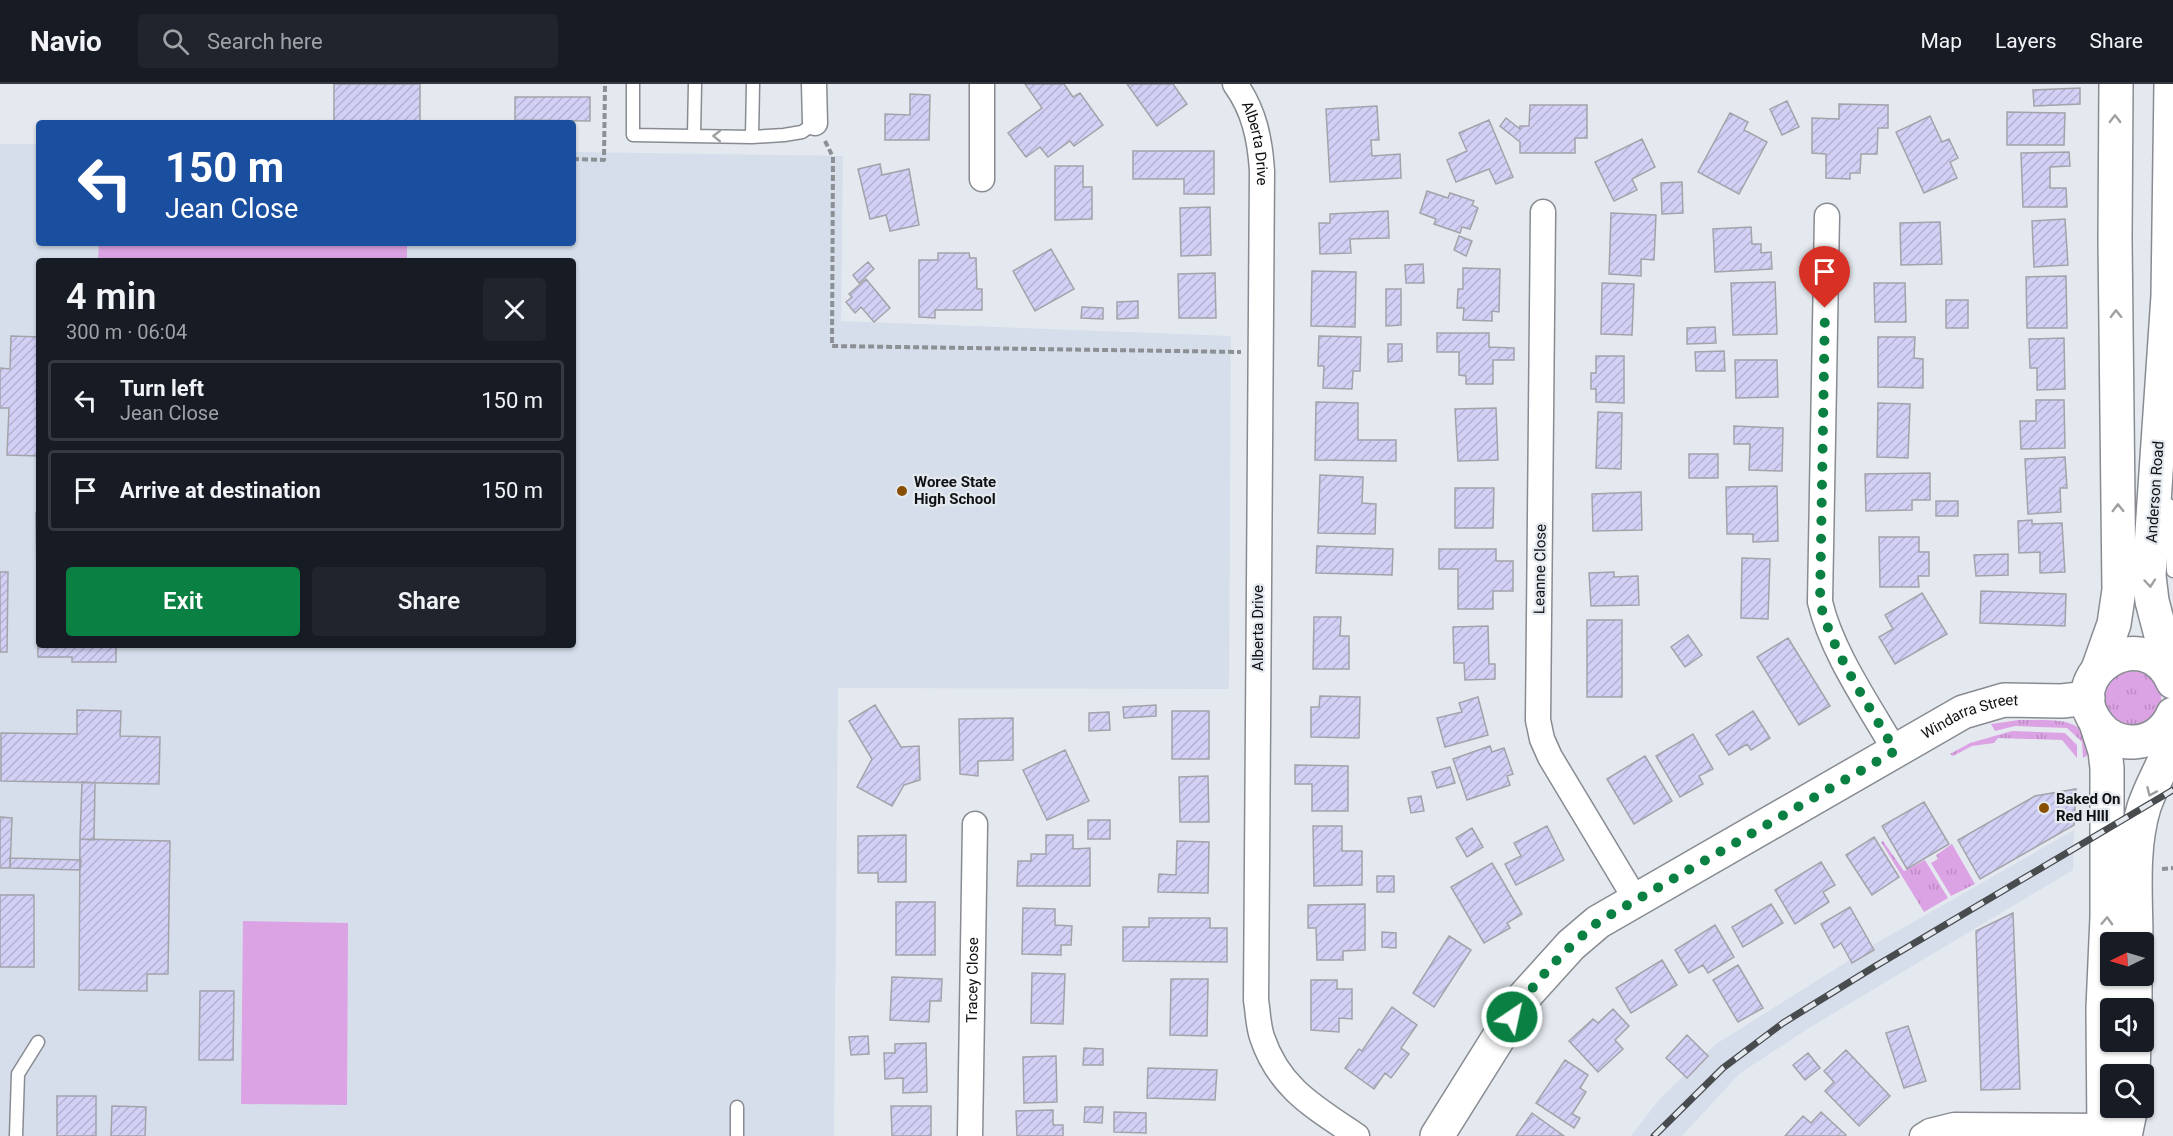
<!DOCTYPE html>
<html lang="en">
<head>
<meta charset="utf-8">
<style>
  :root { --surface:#171b24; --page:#20242c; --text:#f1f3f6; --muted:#9ea1a6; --line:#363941; --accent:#0b8043 }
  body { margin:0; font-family:Roboto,sans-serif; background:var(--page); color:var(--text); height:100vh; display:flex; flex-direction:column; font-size:22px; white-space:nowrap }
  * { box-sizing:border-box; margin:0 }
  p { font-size:20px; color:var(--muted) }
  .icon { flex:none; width:33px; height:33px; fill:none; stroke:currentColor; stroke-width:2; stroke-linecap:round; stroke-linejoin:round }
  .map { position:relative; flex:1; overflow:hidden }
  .panel { position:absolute; left:36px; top:174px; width:540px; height:390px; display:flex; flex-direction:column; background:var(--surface); border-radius:6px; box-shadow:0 2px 4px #0004 }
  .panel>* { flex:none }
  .hud { position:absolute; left:36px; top:36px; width:540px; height:126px; border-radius:6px; box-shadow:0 2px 4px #0004; background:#1a4fa0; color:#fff; overflow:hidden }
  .needle { width:39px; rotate:265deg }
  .controls { position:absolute; left:2100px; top:848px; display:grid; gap:12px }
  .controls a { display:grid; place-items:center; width:54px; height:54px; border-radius:6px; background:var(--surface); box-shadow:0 2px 4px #0004; font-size:30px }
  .pin { position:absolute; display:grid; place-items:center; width:51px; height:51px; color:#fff; margin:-62px -26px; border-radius:50% 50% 50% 0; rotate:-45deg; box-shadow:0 0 6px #0007 }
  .pin .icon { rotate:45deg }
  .me { position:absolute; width:66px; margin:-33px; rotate:34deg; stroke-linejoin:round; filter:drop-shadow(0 0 4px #0008) }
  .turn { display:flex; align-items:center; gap:21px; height:126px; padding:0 30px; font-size:27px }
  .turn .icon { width:78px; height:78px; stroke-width:2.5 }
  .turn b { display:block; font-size:42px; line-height:51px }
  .round { display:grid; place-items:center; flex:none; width:63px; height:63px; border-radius:6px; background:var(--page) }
  .headline { display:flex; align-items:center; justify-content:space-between; height:102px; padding:0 30px }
  h1 { font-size:36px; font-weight:600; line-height:45px }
  .cta { display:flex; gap:12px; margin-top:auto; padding:12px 30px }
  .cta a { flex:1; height:69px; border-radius:6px; background:var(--accent); color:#fff; font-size:24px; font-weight:600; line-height:69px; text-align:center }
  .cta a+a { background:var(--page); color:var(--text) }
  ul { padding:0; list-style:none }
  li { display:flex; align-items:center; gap:18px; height:81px; margin:0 12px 9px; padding:0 18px; border:3px solid var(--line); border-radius:6px }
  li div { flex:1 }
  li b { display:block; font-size:22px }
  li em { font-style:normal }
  header { display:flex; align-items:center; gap:36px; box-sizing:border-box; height:84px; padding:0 30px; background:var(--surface); border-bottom:2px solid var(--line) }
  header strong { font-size:28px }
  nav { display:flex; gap:33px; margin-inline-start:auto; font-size:21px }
  .search { width:420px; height:54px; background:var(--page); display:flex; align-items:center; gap:15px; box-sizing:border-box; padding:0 21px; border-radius:6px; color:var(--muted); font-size:22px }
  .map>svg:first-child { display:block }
</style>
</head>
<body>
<header>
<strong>Navio</strong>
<div class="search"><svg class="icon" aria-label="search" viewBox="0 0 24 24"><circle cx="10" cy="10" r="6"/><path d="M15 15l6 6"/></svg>Search here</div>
<nav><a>Map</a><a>Layers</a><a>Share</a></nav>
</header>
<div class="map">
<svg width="2173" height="1052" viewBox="0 0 2173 1052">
  <defs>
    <pattern id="grass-tufts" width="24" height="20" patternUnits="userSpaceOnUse" patternTransform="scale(1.5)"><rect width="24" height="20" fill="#dca3e4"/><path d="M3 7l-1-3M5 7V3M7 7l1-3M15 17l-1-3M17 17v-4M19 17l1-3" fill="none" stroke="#bc8bc3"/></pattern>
    <pattern id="building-hatch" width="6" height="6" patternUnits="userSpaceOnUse" patternTransform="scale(1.5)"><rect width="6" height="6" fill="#d2d0f5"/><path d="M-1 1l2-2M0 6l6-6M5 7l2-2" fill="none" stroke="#b3b2d1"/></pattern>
  </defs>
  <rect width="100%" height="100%" fill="#e4e9ef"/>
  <path fill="#d5deea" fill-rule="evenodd" d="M0 60H39V159H573V68L843 72 841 237 1231 252 1229 605 838 604 834 1052H0ZM39 177H573V561H39Z
    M2074 746 2073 786 1809 944 1739 990 1682 1052H1631L1658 1017 1716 960 1880 857Z"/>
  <path fill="url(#grass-tufts)" d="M2131 587C2148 587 2164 602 2161 620 2160 627 2153 635 2148 641L2122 644 2104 624C2105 603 2109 590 2131 587Z
    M2019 636C2049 637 2089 629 2089 670L2083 674 2082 658 2067 644 2015 642 1995 647 1991 640Z
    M2012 647 2065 649 2077 661V674L2062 656 1998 654 1994 659 1972 662 1953 672 1950 670 1970 659Z
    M1883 757 1904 787 1925 776 1948 814 1924 828 1881 758Z
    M1952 760 1975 800 1951 812 1931 779 1938 775 1936 771Z"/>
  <path fill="#dca3e4" d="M99 159H407V177H98Z
    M243 837 348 839 347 1021 241 1020Z"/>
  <path fill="url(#building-hatch)" stroke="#a3a3aa" stroke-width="1.5" d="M334 0H420V39H334Z
    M1025 0H1064L1073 13 1080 9 1103 41 1074 62 1070 57 1048 73 1040 63 1026 73 1008 49 1042 24Z
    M1127 0H1173L1187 20 1157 42Z
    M2080 4V20L2034 22 2033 6Z
    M910 10 930 11 929 56H885V30L910 31Z
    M515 13H590V37L515 36Z
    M1787 17 1799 43 1782 51 1770 25Z
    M1839 20 1888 21V44H1878L1877 70H1861L1860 89H1850V95L1826 94V70L1812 69V34L1839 35Z
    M1530 21H1587V54H1575V69H1520V58L1500 42 1506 34 1520 45V42H1529Z
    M1377 22 1379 56H1371L1372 72 1400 70 1401 94 1330 98 1326 25Z
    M2007 28 2065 29 2064 61H2007Z
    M1730 29 1748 38 1744 46 1767 58 1739 110 1698 88Z
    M1930 32 1942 58 1949 55 1958 74 1950 78 1957 94 1924 109 1896 48Z
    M1489 36 1513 93 1496 100 1489 85 1456 98 1447 76 1467 67 1459 49Z
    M1642 55 1655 83 1632 95 1637 106 1614 117 1595 78Z
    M1133 67H1214V110H1184V95H1133Z
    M2069 68 2070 82 2050 83V104H2066L2067 123H2023L2021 69Z
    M880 80 882 91 909 85 919 141 890 147 886 131 870 135 858 85Z
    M1055 82H1083V103H1092V135L1055 136Z
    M1682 98 1683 129 1662 130 1661 99Z
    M1427 107 1448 114 1450 109 1474 117 1472 121 1478 124 1470 145 1462 143 1460 149 1434 140 1436 135 1420 129Z
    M1210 123 1211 171 1181 172 1180 124Z
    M1388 127 1389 154 1350 155 1351 169 1320 170 1319 139H1330V130Z
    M1611 129 1656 131 1654 176 1641 175V192L1609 190Z
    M2065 135 2068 181 2034 183 2032 137Z
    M1940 138 1942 180 1901 181 1900 139Z
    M1751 143 1752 160H1761V169L1771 168 1772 185 1715 188 1713 145Z
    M1459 152 1472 157 1466 172 1454 166Z
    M1051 165 1074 205 1035 227 1013 187Z
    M938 169H969L970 174H976L977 205H982V226H935V234L919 233V176H938Z
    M868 178 874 185 859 199 853 191Z
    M1423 180 1424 199H1406L1405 181Z
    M1463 184 1500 185 1499 228 1492 227V237L1463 236 1464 224H1457L1458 205H1463Z
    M1312 187 1356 188 1355 243 1311 242Z
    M1215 189 1216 234H1179L1178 190Z
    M2066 192 2067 244H2027L2026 193Z
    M866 195 890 224 874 238 861 223 855 229 846 218 852 213 849 210Z
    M1775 198 1777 250 1733 251 1731 199Z
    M1602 199 1634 200 1632 251 1601 250Z
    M1874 199H1905L1906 238H1875Z
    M1386 205H1401V241L1386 242Z
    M1946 216H1968V244H1946Z
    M1138 217V234L1117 235V218Z
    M1082 223 1103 224V235L1081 234Z
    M1715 243 1716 259 1687 260V244Z
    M1437 249H1489V263L1514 264V276H1493V300H1466V292L1459 291V268H1437Z
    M11 252 39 253V372L7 371 9 324H0V284L10 285Z
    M1319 252 1361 253 1360 287H1353L1352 305 1323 304 1324 282H1318Z
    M1878 253H1915L1914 274 1923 275V304L1878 303Z
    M2064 254 2065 305 2037 306V284H2030L2029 255Z
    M1388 260H1402V277L1388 278Z
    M1724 267 1725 287H1696L1695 268Z
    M1596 272H1624V319L1596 318V305H1591V289H1596Z
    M1735 276H1777L1778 313 1736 314Z
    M2036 316H2064L2065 364 2021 365 2020 337H2036Z
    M1316 318 1358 319V356H1396V377L1315 376Z
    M1878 319 1910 320 1908 374 1877 373Z
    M1496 324 1498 376 1458 377 1455 325Z
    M1598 328 1622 329 1621 385 1596 384Z
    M1734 342 1783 344 1782 387 1749 386 1750 360H1734Z
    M1689 370H1718V394H1689Z
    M2065 373 2067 404H2060L2061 428 2028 430 2025 375Z
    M1930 389V416H1912V426L1866 427 1865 390Z
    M1320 391 1363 393 1362 419 1376 420 1375 450 1318 449Z
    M1777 402 1778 457 1753 458V450H1727L1726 403Z
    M1455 404H1494L1493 444H1455Z
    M1641 408 1642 446 1593 447 1592 410Z
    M1936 417H1958V432H1936Z
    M39 428V561H116V578H72V573H38L36 429Z
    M2032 436V440L2062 439 2065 488 2040 489V468L2019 469 2018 437Z
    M1879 453H1919V468H1929V492H1918L1919 503H1880Z
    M1317 462 1393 465 1392 491 1316 489Z
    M1439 465H1496V477H1513V507H1493V525H1458V485H1439Z
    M2008 470V491L1976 492 1974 471Z
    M1742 474 1770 475 1768 535 1741 534Z
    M0 488H8L7 568H0Z
    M1614 488V493L1638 492 1639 521 1591 522 1589 489Z
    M1981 507 2066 510 2065 542 1980 539Z
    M1922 509 1947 550 1895 580 1879 553 1893 545 1885 531Z
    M1314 533H1341L1340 552H1349V585H1313Z
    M1587 536H1622V613H1587Z
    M1488 542 1489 580H1495V595L1465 596 1464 579H1454L1453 543Z
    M1688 551 1702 571 1685 583 1671 563Z
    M1788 554 1830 622 1799 641 1757 573Z
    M1320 612 1360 613 1359 654 1311 653V623H1319Z
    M1478 613 1488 651 1445 663 1437 634 1462 628 1459 619Z
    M875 621 901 663 919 662 920 696 904 701 892 722 857 703 872 675 849 637Z
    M1156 621V632L1124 634 1123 623Z
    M77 626 121 627 120 652 160 653 159 700 1 697V649L77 650Z
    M1172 627H1209V675H1172Z
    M1753 627 1770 654 1751 666 1747 660 1729 671 1716 651Z
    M1109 628 1110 646 1089 647V629Z
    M1013 634V676L978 677V692L960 690 959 635Z
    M1693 650 1713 685 1699 692 1703 700 1680 713 1656 672Z
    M1490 662 1492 668 1504 664 1513 690 1507 692 1510 701 1467 716 1453 675Z
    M1065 666 1089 717 1047 736 1023 686Z
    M1645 672 1672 717 1634 740 1607 695Z
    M1295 681 1348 682V727H1312V700H1295Z
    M1450 683 1455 699 1437 704 1432 688Z
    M1208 692 1209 738H1180L1179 693Z
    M82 698 95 699 94 756 80 755Z
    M2076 705 2074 741 1980 795 1958 756 2035 712Z
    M1421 712 1424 727 1411 729 1408 714Z
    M1924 718 1949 760 1907 785 1882 742Z
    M0 733 12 734 10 784H0Z
    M1088 736H1110V755H1088Z
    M1313 742H1342V767H1362V801L1314 802Z
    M1547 742 1564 776 1516 801 1505 780 1521 772 1514 759Z
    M1472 744 1483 763 1467 773 1456 754Z
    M906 751V798H878V789H858V752Z
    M1046 751H1073V765L1090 764V802H1017L1018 777H1031V770H1046Z
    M1874 753 1899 793 1872 811 1846 771Z
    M80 755 170 757 168 890H147V907L79 906Z
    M1177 757 1209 758 1208 809 1158 808 1159 790 1176 791Z
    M10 774 81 776 80 786 10 784Z
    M1821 778 1835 801 1823 808 1829 818 1795 840 1775 806Z
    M1492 779 1522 830 1507 839 1510 844 1484 859 1451 803Z
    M1377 792H1394V808H1377Z
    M0 811H34V883H0Z
    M896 818H935V871H896Z
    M1365 820V866L1343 867V876H1317L1316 844H1308V821Z
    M1771 820 1783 839 1743 863 1732 843Z
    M1850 823 1874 866 1852 879 1841 859 1834 864 1821 840Z
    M1023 824 1055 825V841L1072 842 1071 861H1061V871L1022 870Z
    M2013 829 2020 1005 1981 1006 1976 847Z
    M1149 834H1210V844H1227V878L1123 877V843H1149Z
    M1715 841 1734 873 1708 889 1703 881 1689 889 1675 866Z
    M1382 848 1396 849V864L1382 863Z
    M1449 852 1471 866 1434 923 1413 909Z
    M1662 876 1677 901 1631 929 1616 904Z
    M1738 881 1763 924 1738 938 1713 896Z
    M1032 889 1065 890 1063 940 1031 939Z
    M892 893 942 895 941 917H930L929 938 890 936Z
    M1171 895H1208L1207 952 1170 951Z
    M1311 896H1337V905H1352V935L1339 934V948L1311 946Z
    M200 907H234L233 976H199Z
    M1392 923 1417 941 1401 964 1409 970 1391 994 1385 989 1374 1005 1345 984 1359 965 1362 967Z
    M1613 925 1629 942 1615 956 1623 965 1598 988 1569 957 1593 935 1598 939Z
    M1908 942 1926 997 1904 1004 1886 949Z
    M1687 951 1708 972 1687 994 1666 974Z
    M868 952 869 970 851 971 849 953Z
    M926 959 927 1008 903 1009V994L885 995 884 969H895V960Z
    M1084 964 1103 965V981H1083Z
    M1846 966 1890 1012 1859 1042 1825 1007 1834 998 1824 987Z
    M1808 969 1820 984 1805 996 1793 981Z
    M1056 972 1057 1018 1024 1019 1023 973Z
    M1565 976 1588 991 1580 1004 1586 1008 1572 1030 1580 1034 1574 1044 1536 1019Z
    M1148 984 1217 986 1215 1016 1147 1014Z
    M57 1012H96V1052H57Z
    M112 1022 146 1023 145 1052H111Z
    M891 1022H931V1052H892Z
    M1085 1023H1103L1102 1039 1084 1038Z
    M1053 1026V1041H1063V1052H1017L1016 1027Z
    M1114 1028 1146 1029V1049L1114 1048Z
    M1821 1028 1846 1051 1845 1052H1785L1803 1032 1811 1039Z
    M1532 1029 1564 1052H1516Z"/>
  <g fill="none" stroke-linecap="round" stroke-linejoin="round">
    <g stroke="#888c92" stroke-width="15">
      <path id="lane" d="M633 0V51L752 53 784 51 802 48 815 39
        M694 52 695 0
        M752 53 753 0
        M2169 421 2173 487
        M16 1052 18 990 38 958
        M737 1052V1023"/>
    </g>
    <g stroke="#888c92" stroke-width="27">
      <g id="street">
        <path d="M814 0 815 39"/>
        <path d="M982 0V95"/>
        <path id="s1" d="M1235 0C1254 26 1260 55 1262 87L1256 916C1258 928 1258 941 1262 953 1279 1004 1314 1023 1357 1052"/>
        <path d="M1543 128 1538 636 1542 655 1550 673 1636 816"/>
        <path d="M1827 132 1820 518C1832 569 1869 621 1895 667"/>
        <path id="s2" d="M970 1052 975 740"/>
        <path d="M1922 1052 1930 1047 1954 1041 2103 1042"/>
      </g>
    </g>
    <g stroke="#888c92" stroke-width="36">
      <g id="secondary">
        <path d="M2171 0 2168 212 2149 492 2152 517 2173 597"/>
        <path d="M2098 585 2114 540 2119 506 2115 155 2116 0"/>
        <path d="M2173 598C2146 535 2057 589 2098 641 2106 652 2120 659 2134 658 2152 657 2166 646 2173 630"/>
        <path d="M2096 639 2105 667 2107 684V833L2103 924 2104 1052"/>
        <path d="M2136 858C2136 814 2131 765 2144 723 2152 699 2166 678 2173 654"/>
        <path d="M2135 924V891"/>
        <path d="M2133 990 2134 957"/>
        <path id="s3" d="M1437 1052 1524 913 1571 861 1598 838 1963 628 2004 616 2062 617 2088 614"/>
        <path d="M2125 1052 2131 1023"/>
      </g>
    </g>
    <path stroke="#8c9094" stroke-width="4" stroke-dasharray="6 3" stroke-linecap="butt" d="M825 57 833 73 832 262 1241 268
      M573 75 604 76 605 0
      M2162 785 2173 784"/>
    <use href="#lane" stroke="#fff" stroke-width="12"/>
    <use href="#street" stroke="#fff" stroke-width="24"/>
    <use href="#secondary" stroke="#fff" stroke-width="33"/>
    <g stroke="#494c4f" stroke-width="7">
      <path id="rail" d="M1654 1052 1723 984 1783 939 1874 883 2173 706"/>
    </g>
    <use href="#rail" stroke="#e4e9ef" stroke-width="4.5" stroke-dasharray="14" stroke-linecap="butt"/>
  </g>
  <defs><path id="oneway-chevron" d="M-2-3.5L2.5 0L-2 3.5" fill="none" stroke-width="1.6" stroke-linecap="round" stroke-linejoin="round" transform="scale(1.5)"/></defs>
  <g stroke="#9fa0a1">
    <use href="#oneway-chevron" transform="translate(2115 35) rotate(-90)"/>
    <use href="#oneway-chevron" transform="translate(717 52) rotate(-179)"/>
    <use href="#oneway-chevron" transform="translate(2116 230) rotate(-91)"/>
    <use href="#oneway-chevron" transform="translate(2118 424) rotate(-91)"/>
    <use href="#oneway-chevron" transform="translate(2150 499) rotate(85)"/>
    <use href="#oneway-chevron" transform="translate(2151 708) rotate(114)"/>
    <use href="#oneway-chevron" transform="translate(2107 837) rotate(-88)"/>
  </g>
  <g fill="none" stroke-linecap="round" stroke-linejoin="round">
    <path stroke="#0b8043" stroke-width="10" stroke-dasharray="0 18" d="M1512 933C1535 896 1565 866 1598 838L1895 667C1869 621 1832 569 1820 518L1825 224"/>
  </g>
  <g fill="#884f02" stroke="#e4e9ef" stroke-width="2">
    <circle cx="902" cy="407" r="6"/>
    <circle cx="2044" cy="724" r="6"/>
  </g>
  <g text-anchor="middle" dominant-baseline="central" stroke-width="4.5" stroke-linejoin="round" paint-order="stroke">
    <g font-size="15" fill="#0f1113" stroke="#e4e9ef">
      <text stroke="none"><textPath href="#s1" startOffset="64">Alberta Drive</textPath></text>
      <text transform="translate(2155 408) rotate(-86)">Anderson Road</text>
      <text transform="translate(1540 485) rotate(-89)">Leanne Close</text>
      <text transform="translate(1258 544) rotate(-90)">Alberta Drive</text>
      <text stroke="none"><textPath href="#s3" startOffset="696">Windarra Street</textPath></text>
      <text stroke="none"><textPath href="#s2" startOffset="156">Tracey Close</textPath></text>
    </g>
    <g font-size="15" font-weight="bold" fill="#0f1113" stroke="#e4e9ef" text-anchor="start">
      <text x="914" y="398">Woree State<tspan x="914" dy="17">High School</tspan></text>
      <text x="2056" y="715">Baked On<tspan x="2056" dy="17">Red HIll</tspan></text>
    </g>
  </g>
</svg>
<div class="controls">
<a><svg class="needle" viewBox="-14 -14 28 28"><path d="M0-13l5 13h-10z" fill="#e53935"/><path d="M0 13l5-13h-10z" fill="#9ea1a6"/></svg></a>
<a><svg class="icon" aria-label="sound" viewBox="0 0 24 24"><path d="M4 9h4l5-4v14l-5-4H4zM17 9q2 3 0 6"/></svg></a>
<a><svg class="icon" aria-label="search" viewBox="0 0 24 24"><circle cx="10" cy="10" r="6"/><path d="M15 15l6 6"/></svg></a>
</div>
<div class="pin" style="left:1825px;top:224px;background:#d93025"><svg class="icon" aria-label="arrive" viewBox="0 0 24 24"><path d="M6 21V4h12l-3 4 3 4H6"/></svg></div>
<svg class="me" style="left:1512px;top:933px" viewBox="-20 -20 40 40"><circle r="17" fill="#0b8043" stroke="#fff" stroke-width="3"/><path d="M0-11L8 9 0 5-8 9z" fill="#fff"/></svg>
<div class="hud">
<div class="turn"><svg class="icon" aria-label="left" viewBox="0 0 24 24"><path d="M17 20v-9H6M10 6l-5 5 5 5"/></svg><div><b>150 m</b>Jean Close</div></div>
</div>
<section class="panel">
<div class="headline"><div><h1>4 min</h1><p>300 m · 06:04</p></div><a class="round"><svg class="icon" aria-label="close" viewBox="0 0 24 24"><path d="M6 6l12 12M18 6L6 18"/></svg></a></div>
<ul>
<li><svg class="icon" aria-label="left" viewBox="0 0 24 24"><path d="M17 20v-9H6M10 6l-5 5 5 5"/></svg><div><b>Turn left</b><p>Jean Close</p></div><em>150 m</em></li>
<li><svg class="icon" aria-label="arrive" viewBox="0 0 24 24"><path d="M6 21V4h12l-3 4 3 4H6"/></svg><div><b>Arrive at destination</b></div><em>150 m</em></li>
</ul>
<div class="cta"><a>Exit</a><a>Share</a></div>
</section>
</div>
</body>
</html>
